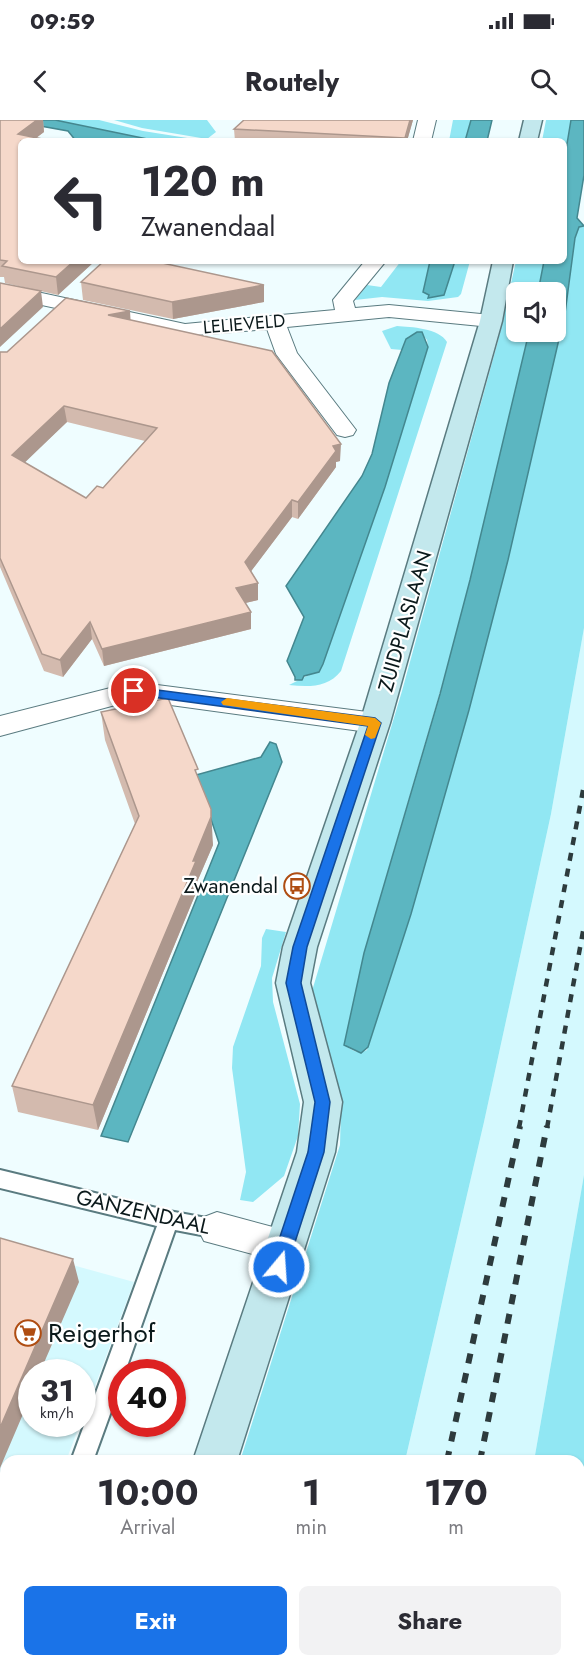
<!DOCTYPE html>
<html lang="en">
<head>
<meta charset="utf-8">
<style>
  :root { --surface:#fff; --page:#f2f2f3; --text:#2b2b33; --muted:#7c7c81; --accent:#1a73e8 }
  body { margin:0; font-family:Jost,sans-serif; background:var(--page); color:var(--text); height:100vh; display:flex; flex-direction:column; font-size:22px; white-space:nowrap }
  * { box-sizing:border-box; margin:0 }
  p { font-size:20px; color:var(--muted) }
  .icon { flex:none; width:33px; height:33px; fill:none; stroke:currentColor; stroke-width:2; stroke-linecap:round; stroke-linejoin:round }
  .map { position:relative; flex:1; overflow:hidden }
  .details { position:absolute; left:0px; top:1335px; width:585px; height:212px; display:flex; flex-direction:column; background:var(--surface); border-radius:18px 18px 0 0; box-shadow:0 2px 4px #0004 }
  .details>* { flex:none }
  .top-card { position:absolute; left:18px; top:18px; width:549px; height:126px; border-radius:9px; box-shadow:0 2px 4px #0004; background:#fff; color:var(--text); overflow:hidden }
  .tools { position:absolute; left:506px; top:162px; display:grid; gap:12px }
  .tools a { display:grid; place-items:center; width:60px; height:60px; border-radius:9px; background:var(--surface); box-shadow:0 2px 4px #0004; font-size:30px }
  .speed { position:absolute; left:18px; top:1239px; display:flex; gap:12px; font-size:30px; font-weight:700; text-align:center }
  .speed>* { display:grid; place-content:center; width:78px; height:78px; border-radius:50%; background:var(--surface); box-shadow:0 2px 4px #0004; line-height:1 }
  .speed small { font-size:15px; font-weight:400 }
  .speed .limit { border:9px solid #d22; background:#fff; color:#111 }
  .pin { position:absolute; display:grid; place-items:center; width:51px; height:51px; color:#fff; margin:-26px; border:3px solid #fff; border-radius:50%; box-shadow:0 2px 6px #0007 }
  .me { position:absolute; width:66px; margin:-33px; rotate:18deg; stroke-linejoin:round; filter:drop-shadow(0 0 4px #0008) }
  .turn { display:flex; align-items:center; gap:21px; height:126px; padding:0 24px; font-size:27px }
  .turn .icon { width:78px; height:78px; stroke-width:2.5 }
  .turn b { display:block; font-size:42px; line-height:51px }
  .eta { display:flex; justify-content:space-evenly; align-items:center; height:102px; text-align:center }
  .eta b { font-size:36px; font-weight:700; line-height:42px }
  .action { display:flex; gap:12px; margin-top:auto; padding:12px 24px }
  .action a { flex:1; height:69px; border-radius:9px; background:var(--accent); color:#fff; font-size:24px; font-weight:700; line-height:69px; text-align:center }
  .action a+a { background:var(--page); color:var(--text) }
  .status { display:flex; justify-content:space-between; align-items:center; height:42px; padding:0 30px; background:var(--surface); direction:ltr }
  .status svg { height:16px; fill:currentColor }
  header { display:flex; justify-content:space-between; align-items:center; height:78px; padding:0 24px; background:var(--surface); font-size:27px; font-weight:700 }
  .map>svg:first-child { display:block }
</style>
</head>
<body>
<div class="status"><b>09:59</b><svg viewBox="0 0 49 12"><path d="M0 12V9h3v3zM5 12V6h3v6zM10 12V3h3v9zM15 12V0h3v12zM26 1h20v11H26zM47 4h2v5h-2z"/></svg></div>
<header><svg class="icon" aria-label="back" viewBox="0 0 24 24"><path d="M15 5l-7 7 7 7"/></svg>Routely<svg class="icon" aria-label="search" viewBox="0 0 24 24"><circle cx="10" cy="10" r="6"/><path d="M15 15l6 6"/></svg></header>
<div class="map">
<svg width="584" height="1546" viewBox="0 0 584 1546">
  <rect width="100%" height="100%" fill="#effdff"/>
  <path fill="#d4f9fe" d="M584 508V1055L534 1341H405L484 1002 551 694Z
    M0 1125 134 1162 83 1298 82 1252H32V1304H80L66 1341H6V1495L0 1508Z
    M355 1540H496V1541L495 1546H354Z"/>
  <path fill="#91e7f3" d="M55 0H99L143 11 200 20 157 21Z
    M114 0H207L216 12 207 19 142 8Z
    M453 0H471L465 21H449Z
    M546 0H571L564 42V21H542Z
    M584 106V508L551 694 484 1002 405 1341H240L340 1025 341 986 312 871 402 571 498 221 516 141H545L538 172H516V212H529L516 277 470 460 449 541 364 833 344 925C352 930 358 935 367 930L411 794 469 590 509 434 565 193 575 118 579 107Z
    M401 141H430L423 172 429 175V178L444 175 455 141H470L461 174 458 177 428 181 382 177 355 180 367 165 381 167Z
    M397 206C411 207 439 208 447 222L341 551C328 568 308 567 289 565L311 554 323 544 385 367 428 227 427 220 422 214 409 216 402 230 391 229 382 211Z
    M266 809 286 812 272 858 273 882 300 984 298 1016 284 1056 253 1082 240 1080 246 1052 232 948 233 927 261 846 262 818Z
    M584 1055V1546H495L496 1541 579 1540V1341H534Z
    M176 1540H355V1541L354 1546H174Z"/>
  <path fill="#5cb6c1" stroke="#44878f" stroke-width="1.5" d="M7 0H55L157 21H76L68 11Z
    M471 0H492L487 21H465Z
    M571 0H584V55L577 98 584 106 579 107 575 118 565 193 508 440 469 590 411 794 368 927 361 933 344 925 364 833 440 574 470 460 529 212H555V172H538L544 141H564V42Z
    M430 141H455L444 175 428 178 429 175 423 172Z
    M417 212H422L428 227 385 367 323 544 319 552 304 556 302 560H295V557L287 541 304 497 286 466 362 356 372 334 389 263 406 219Z
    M270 622 276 624 282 642 128 1022 101 1016 219 723 196 655 261 637Z"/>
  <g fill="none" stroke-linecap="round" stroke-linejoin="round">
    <g stroke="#5a7b80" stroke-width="4">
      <path id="lane" d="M0 1050 169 1091 217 1100 224 1103 227 1109 224 1115 217 1118 175 1110 125 1252H122V1261L93 1341H71L157 1106 0 1068Z
        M6 1525V1540H17L14 1546H0V1528Z"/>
    </g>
    <g stroke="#5a7b80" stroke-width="2">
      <path id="street" d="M418 0H436L431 21H413Z
        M365 141H386L353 181 355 188 389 185 491 195 498 197 501 201 498 205 491 207 389 197 287 207 297 233 356 310 353 315 345 317 337 315 276 234 267 209 185 216 0 176V164L185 204 335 190 333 180Z
        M134 562 375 593 385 596 389 603 385 610 375 613 134 580 0 616V596Z
        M217 1092 299 1114 305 1126 299 1138 286 1143 204 1121 198 1109 204 1097Z"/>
    </g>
    <g stroke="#5a7b80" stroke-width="3">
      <path id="secondary" d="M524 0H542L537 21H519Z
        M493 141H513L502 201 390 603 317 827 310 863 342 982 335 1032 237 1341H193L297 1032 304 982 276 863 283 827 360 603 480 201Z
        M126 1540H174L172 1546H124Z"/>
    </g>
    <use href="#lane" fill="#fff" fill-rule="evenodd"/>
    <use href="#street" fill="#fff" fill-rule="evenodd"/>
    <use href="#secondary" fill="#c3e8ed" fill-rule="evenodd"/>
    <path stroke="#2d3b3d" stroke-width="4.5" stroke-dasharray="8 8" stroke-linecap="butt" d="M519 1008 584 665
      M547 1008 584 806"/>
    <path stroke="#2d3b3d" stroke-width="6" stroke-dasharray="10 10" stroke-linecap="butt" d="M447 1341 520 1006
      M480 1341 547 1006
      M402 1546 403 1540
      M438 1546 440 1540"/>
  </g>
  <path fill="#d3baae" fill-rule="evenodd" d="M0 0H43L44 12 36 18 21 141H95L58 175 5 163 4 157H0Z
    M244 0H413L407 21H235L234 9Z
    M81 162 264 182 173 199 83 180Z
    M131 200 340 341 336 342V347L298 399 292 397 251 451 258 463V480L245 483 251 509 104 546 92 519 63 557 44 551 0 447V232H7ZM67 302 145 321 103 368 86 378 24 342Z
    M101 592 198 658 213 725 197 762 198 768 98 1010 18 992 12 966 135 704 105 620Z"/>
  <path fill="#ac978d" d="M37 0H43L44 12 32 21 18 14Z
    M410 0H413L407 21H405Z
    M74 141H95L58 175 56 157Z
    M264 165V182L173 199 172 182Z
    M41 171 43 187 0 227V209Z
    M130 191 131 207 108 195Z
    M64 286 67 302 15 352 12 335Z
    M341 324 340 341 336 342V347L298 399V382L333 326Z
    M292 380V397L246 458 245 442Z
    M258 463V480L237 485 236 468Z
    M251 492V509L104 546 102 529Z
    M90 502 92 519 63 557 60 540Z
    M211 689 213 725 197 762 198 768 98 1010 93 985Z
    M73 1139 79 1162 40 1252H32V1273L0 1348V1308Z
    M4 1426 6 1430V1459L0 1475V1435Z"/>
  <path fill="#f5d8ca" stroke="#ac978d" stroke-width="1.5" fill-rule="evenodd" d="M0 0H37L18 14 52 21H21V141H74L56 157 2 146 7 141 0 140Z
    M244 0H410L405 18 234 9Z
    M104 141H153L264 165 172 182 81 162Z
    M0 163 41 171 0 209Z
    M66 178 130 191 108 195 272 231 341 324 333 326 336 331 298 382 292 380 245 442 258 463 236 468 251 492 102 529 90 502 60 540 42 534 0 438V232H7ZM64 286 157 308 103 368 97 366 86 378 12 335Z
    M168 578 198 649 195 650 211 689V697L193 741H196L93 985 12 966 139 696 101 592Z
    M0 1118 73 1139 0 1308Z
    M0 1421 4 1426 0 1435Z"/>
  <path fill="#1a73e8" stroke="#114b97" stroke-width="1.5" d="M134 567 375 598 381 603 307 827 301 863 330 982 324 1032 287 1147 285 1153 279 1155 273 1153 270 1147 308 1032 315 982 286 863 293 827 368 606 130 574V569Z"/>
  <path fill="#f59e0b" d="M227 578 375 598 381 603 375 618 371 619 365 615 368 606 223 585 221 582Z"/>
  <defs>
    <g id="bus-ring" transform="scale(1.35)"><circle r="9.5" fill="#fff" stroke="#af4d12" stroke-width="1.5"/><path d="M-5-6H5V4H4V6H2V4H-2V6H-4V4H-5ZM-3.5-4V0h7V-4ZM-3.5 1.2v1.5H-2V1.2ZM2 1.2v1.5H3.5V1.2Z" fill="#af4d12"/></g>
    <g id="supermarket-ring" transform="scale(1.35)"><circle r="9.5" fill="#fff" stroke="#af4d12" stroke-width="1.5"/><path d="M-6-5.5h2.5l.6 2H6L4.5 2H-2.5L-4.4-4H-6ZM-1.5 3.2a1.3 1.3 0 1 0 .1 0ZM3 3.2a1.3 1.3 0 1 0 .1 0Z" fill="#af4d12"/></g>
  </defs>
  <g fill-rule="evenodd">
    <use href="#bus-ring" x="297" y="766"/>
    <use href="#supermarket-ring" x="28" y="1213"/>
  </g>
  <g text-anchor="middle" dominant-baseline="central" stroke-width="4.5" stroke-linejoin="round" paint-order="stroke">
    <g font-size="18" fill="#0b191b" stroke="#fff">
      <text transform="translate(244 204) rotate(-5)">LELIEVELD</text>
    </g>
    <g font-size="21" fill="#0b191b" stroke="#fff">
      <text transform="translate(405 501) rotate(-74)">ZUIDPLASLAAN</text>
      <text transform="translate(143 1092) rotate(13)">GANZENDAAL</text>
    </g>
    <g font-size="21" fill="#0b191b" stroke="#fff" text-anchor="end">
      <text x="278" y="766">Zwanendal</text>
    </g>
    <g font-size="26" fill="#0b191b" stroke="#fff" text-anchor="start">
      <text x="48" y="1213">Reigerhof</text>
    </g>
  </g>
</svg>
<div class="tools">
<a><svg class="icon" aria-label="sound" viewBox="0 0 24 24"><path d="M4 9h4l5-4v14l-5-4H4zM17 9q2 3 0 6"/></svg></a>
</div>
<div class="speed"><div>31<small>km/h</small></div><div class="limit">40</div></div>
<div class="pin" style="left:134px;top:571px;background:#d93025"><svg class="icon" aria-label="arrive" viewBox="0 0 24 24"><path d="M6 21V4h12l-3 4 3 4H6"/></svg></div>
<svg class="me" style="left:279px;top:1147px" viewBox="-20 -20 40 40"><circle r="17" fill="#1a73e8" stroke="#fff" stroke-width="3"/><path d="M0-11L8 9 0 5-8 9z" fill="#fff"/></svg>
<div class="top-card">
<div class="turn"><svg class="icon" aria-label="left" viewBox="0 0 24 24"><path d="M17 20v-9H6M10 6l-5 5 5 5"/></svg><div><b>120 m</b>Zwanendaal</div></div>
</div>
<section class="details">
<div class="eta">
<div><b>10:00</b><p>Arrival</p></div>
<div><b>1</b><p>min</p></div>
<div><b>170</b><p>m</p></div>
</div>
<div class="action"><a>Exit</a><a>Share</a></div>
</section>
</div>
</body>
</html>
